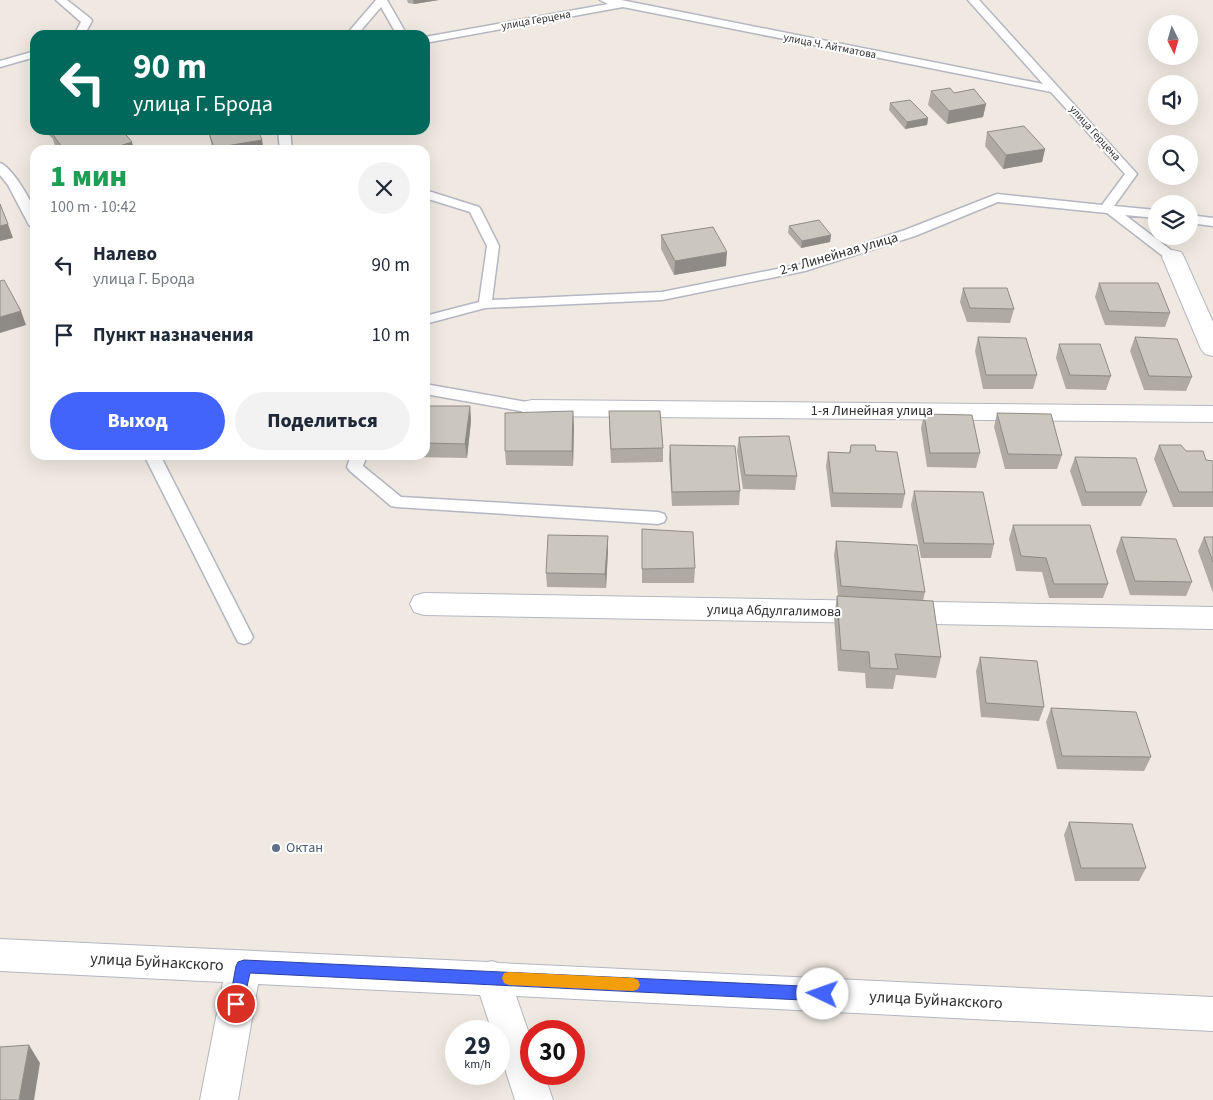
<!DOCTYPE html>
<html lang="ru">
<head>
<meta charset="utf-8">
<style>
  :root { --surface:#fff; --page:#f2f2f3; --text:#1f2937; --muted:#747a83; --accent:#4264fb }
  body { margin:0; font-family:"Source Sans 3",sans-serif; background:var(--page); color:var(--text); height:100vh; display:flex; flex-direction:column; font-size:19px; white-space:nowrap }
  * { box-sizing:border-box; margin:0 }
  p { font-size:16px; color:var(--muted) }
  .icon { flex:none; width:28px; height:28px; fill:none; stroke:currentColor; stroke-width:2; stroke-linecap:round; stroke-linejoin:round }
  .map { position:relative; flex:1; overflow:hidden }
  .side { position:absolute; left:30px; top:145px; width:400px; height:315px; display:flex; flex-direction:column; background:var(--surface); border-radius:15px; box-shadow:0 5px 20px #0002 }
  .side>* { flex:none }
  .top-card { position:absolute; left:30px; top:30px; width:400px; height:105px; border-radius:15px; box-shadow:0 5px 20px #0002; background:#00695c; color:#fff; overflow:hidden }
  .needle { width:32px; rotate:175deg }
  .controls { position:absolute; left:1148px; top:15px; display:grid; gap:10px }
  .controls a { display:grid; place-items:center; width:50px; height:50px; border-radius:50%; background:var(--surface); box-shadow:0 5px 20px #0002; font-size:25px }
  .speed { position:absolute; left:445px; top:1020px; display:flex; gap:10px; font-size:25px; font-weight:700; text-align:center }
  .speed>* { display:grid; place-content:center; width:65px; height:65px; border-radius:50%; background:var(--surface); box-shadow:0 5px 20px #0002; line-height:1 }
  .speed small { font-size:12px; font-weight:400 }
  .speed .limit { border:8px solid #d22; background:#fff; color:#111 }
  .pin { position:absolute; display:grid; place-items:center; width:42px; height:42px; color:#fff; margin:-21px; border:2px solid #fff; border-radius:50%; box-shadow:0 1px 5px #0007 }
  .me { position:absolute; width:55px; margin:-28px; rotate:273deg; stroke-linejoin:round; filter:drop-shadow(0 0 4px #0008) }
  .turn { display:flex; align-items:center; gap:18px; height:105px; padding:0 20px; font-size:22px }
  .turn .icon { width:65px; height:65px; stroke-width:2.5 }
  .turn b { display:block; font-size:35px; line-height:42px }
  .round { display:grid; place-items:center; flex:none; width:52px; height:52px; border-radius:26px; background:var(--page) }
  .overview { display:flex; align-items:center; justify-content:space-between; height:85px; padding:0 20px }
  h1 { font-size:30px; font-weight:800; line-height:38px; color:#1e9e55 }
  .primary-button { display:flex; gap:10px; margin-top:auto; padding:10px 20px }
  .primary-button a { flex:1; height:58px; border-radius:30px; background:var(--accent); color:#fff; font-size:20px; font-weight:800; line-height:58px; text-align:center }
  .primary-button a+a { background:var(--page); color:var(--text) }
  ul { padding:0; list-style:none }
  li { display:flex; align-items:center; gap:15px; height:70px; padding:0 20px }
  li div { flex:1 }
  li b { display:block; font-size:19px }
  li em { font-style:normal }
  .map>svg:first-child { display:block }
</style>
</head>
<body>
<div class="map">
<svg width="1213" height="1100" viewBox="0 0 1213 1100">
  <rect width="100%" height="100%" fill="#efe9e1"/>
  <g fill="none" stroke-linecap="round" stroke-linejoin="round">
    <g stroke="#b4b7c1" stroke-width="3">
      <path id="lane" d="M56 0H67L91 19 92 21 84 35H74L81 22Z
        M376 0H387L407 35H397L381 7 357 35H346Z
        M600 0H621L1043 84 968 0H979L1137 174 1114 206 1156 210V218L1125 215 1180 257 1173 261 1168 260 1107 213 998 202 915 236 805 271 662 300 485 308 425 324V316L479 302 487 246 470 212 425 198V190L479 207 481 210 499 246 492 300 662 292 802 264 905 230 997 194 1102 205 1125 174 1051 92 623 7 425 43V37L608 4Z
        M35 51V57L0 67V61Z
        M278 130H290L292 150H280Z
        M0 163C11 166 32 201 35 212 36 217 35 224 35 229L29 225 8 185 0 175Z
        M1189 215 1213 218V226L1189 223Z
        M425 384 532 403 539 408 532 413 425 394Z
        M144 455H160L253 637 250 642 244 644 238 642Z
        M351 455H367L363 466 401 497 658 512 664 514 666 518 664 522 658 524 397 507 391 506 350 471 347 467Z"/>
    </g>
    <g stroke="#b4b7c1" stroke-width="2">
      <path id="street" d="M1173 250 1181 252 1184 257 1213 322V356L1205 354 1201 349 1162 257 1165 252Z
        M532 400 1213 406V422L532 416 523 414 520 408 523 402Z
        M424 593 1213 607V629L424 615 414 612 410 604 414 596Z
        M0 939 488 962 492 961 498 963 1213 997V1031L516 996 531 1039V1074H544L553 1100H515L499 1050V1031H492L480 995 258 984 238 1100H200L223 982 0 971Z"/>
    </g>
    <use href="#lane" fill="#fff" fill-rule="evenodd"/>
    <use href="#street" fill="#fff" fill-rule="evenodd"/>
  </g>
  <path fill="#afaba4" d="M407 0H439L414 4 408 3Z
    M931 91 954 93 986 104 983 117 947 124 928 105Z
    M890 103 928 118 927 125 905 129 889 110Z
    M35 106V122L34 121 30 108Z
    M44 130H122L134 150H59L55 146 53 139Z
    M208 130H258L264 150H213Z
    M987 132 1045 149 1042 162 1003 169 985 146Z
    M789 226 831 235 830 242 801 248 788 233Z
    M661 235 726 266 674 275 661 249Z
    M1099 283 1170 313 1165 327 1105 325 1095 297Z
    M963 288 1014 309 1010 323 967 322 960 302Z
    M978 337 1037 375 1033 389H983L975 351Z
    M1135 337 1192 377 1186 391 1144 390 1130 351Z
    M1059 344 1111 376 1106 390 1066 389 1056 358Z
    M425 406H470L471 421 467 458 410 457V455H425Z
    M609 411 663 448V462L611 463 609 425Z
    M997 413 1062 455 1057 469H1005L994 427Z
    M924 414 980 453 976 468 927 467 921 428Z
    M574 426 573 466 506 465 505 451Z
    M739 437 797 476 795 490 743 489 737 451Z
    M670 445 740 491 739 505 672 506 669 459Z
    M851 445 876 451 905 494 902 508 831 507 826 466 828 452 849 453Z
    M1159 445 1186 451 1206 460 1213 461V507H1173L1154 459Z
    M293 455H328L294 457Z
    M1075 457 1147 492 1141 506H1082L1070 471Z
    M914 491 994 544 991 558H921L911 505Z
    M1013 525 1108 584 1103 598H1049L1042 572 1016 571 1009 539Z
    M608 536V550L606 588 547 587 546 573Z
    M1121 537 1192 582 1186 596 1130 595 1116 551Z
    M1204 537H1213V593L1198 551Z
    M836 541 925 592 923 601 941 657 936 678 896 675 893 689 866 688 865 673 838 671 834 617 837 596H838L834 555Z
    M642 544 695 568 694 583H642Z
    M980 657 1044 707 1039 721 981 717 976 671Z
    M1051 708 1151 757 1144 771 1057 769 1046 722Z
    M1069 822 1146 868 1139 881H1075L1064 835Z"/>
  <path fill="#8e8b86" d="M413 0H439L414 4Z
    M986 104 983 117 947 124 949 111Z
    M928 118 927 125 905 129 907 122Z
    M262 140 264 150H214V148Z
    M132 142 134 150H107Z
    M1045 149 1042 162 1003 169 1006 155Z
    M8 224 13 238 0 241V226Z
    M831 235 830 242 801 248 802 241Z
    M727 252 726 266 674 275 675 261Z
    M21 311 26 325 0 333V317Z
    M470 406 471 421 467 458 465 444Z
    M573 411 574 426 573 466 572 451Z
    M608 536V550L606 588 605 574Z
    M29 1045 40 1063 34 1100H19Z"/>
  <path fill="#cbc7bf" stroke="#8e8b86" d="M950 88 954 93 974 89 986 104 949 111 931 91Z
    M910 100 928 118 907 122 890 103Z
    M35 106V112L30 108Z
    M1024 126 1045 149 1006 155 987 132Z
    M59 130H122L132 142 107 150H64L51 132Z
    M208 130H258L262 140 214 148Z
    M0 204 8 224 0 226Z
    M819 220 831 235 802 241 789 226Z
    M713 227 727 252 675 261 661 235Z
    M4 280 21 311 0 317V281Z
    M1099 283H1158L1170 313 1109 311Z
    M963 288H1007L1014 309 970 308Z
    M978 337 1026 338 1037 375H986Z
    M1135 337 1177 339 1192 377 1149 376Z
    M1059 344H1100L1111 376 1070 375Z
    M425 406H470L465 444 425 443Z
    M573 411 572 451H505V413Z
    M609 411H660L663 448 611 449Z
    M997 413 1051 414 1062 455 1008 454Z
    M924 414 972 415 980 453H930Z
    M789 436 797 476 745 475 739 437Z
    M670 445 735 446 740 491 672 492Z
    M851 445H875L876 451 897 452 905 494 833 493 828 452 850 453Z
    M1159 445H1181L1186 451H1203L1206 460 1213 461V492H1179Z
    M1075 457 1136 458 1147 492H1086Z
    M914 491 983 492 994 544 924 543Z
    M1013 525H1090L1108 584H1054L1046 558 1021 556Z
    M642 529 693 532 695 568 642 569Z
    M548 535 608 536 605 574 546 573Z
    M1121 537 1176 539 1192 582 1135 581Z
    M1204 537H1213V562Z
    M836 541 917 545 925 592 841 586Z
    M837 596 933 601 941 657 895 654 898 669 870 668 869 652 841 650Z
    M980 657 1037 661 1044 707 986 703Z
    M1051 708 1136 712 1151 757 1062 756Z
    M1069 822 1132 824 1146 868H1081Z
    M29 1045 19 1100H0V1047Z"/>
  <path fill="#4264fb" stroke="#2b41a3" d="M244 960 823 987 829 989 831 994 829 999 823 1001 250 973 242 1009 236 1011 231 1009 229 1004 236 966 238 962Z"/>
  <path fill="#f59e0b" d="M509 972 633 978 638 980 640 985 638 989 633 991 509 985 504 983 502 978 504 973Z"/>
  <circle fill="#5c6f8a" stroke="#fff" stroke-width="2" cx="276" cy="848" r="5"/>
  <g text-anchor="middle" dominant-baseline="central" stroke-width="4" stroke-linejoin="round" paint-order="stroke">
    <g font-size="11" fill="#2e2e2e" stroke="#fff">
      <text transform="translate(536 20) rotate(-10)">улица Герцена</text>
      <text transform="translate(830 46) rotate(11)">улица Ч. Айтматова</text>
      <text transform="translate(1095 133) rotate(48)">улица Герцена</text>
    </g>
    <g font-size="14" fill="#2e2e2e" stroke="#fff">
      <text transform="translate(839 254) rotate(-16)">2-я Линейная улица</text>
      <text x="872" y="411">1-я Линейная улица</text>
      <text transform="translate(774 611) rotate(1)">улица Абдулгалимова</text>
    </g>
    <g font-size="14" fill="#4e5e75" stroke="#fff" text-anchor="start">
      <text x="286" y="848">Октан</text>
    </g>
    <g font-size="16" fill="#2e2e2e" stroke="#fff">
      <text transform="translate(157 962) rotate(3)">улица Буйнакского</text>
      <text transform="translate(936 1000) rotate(3)">улица Буйнакского</text>
    </g>
  </g>
</svg>
<div class="controls">
<a><svg class="needle" viewBox="-14 -14 28 28"><path d="M0-13l5 13h-10z" fill="#e53935"/><path d="M0 13l5-13h-10z" fill="#747a83"/></svg></a>
<a><svg class="icon" aria-label="sound" viewBox="0 0 24 24"><path d="M4 9h4l5-4v14l-5-4H4zM17 9q2 3 0 6"/></svg></a>
<a><svg class="icon" aria-label="search" viewBox="0 0 24 24"><circle cx="10" cy="10" r="6"/><path d="M15 15l6 6"/></svg></a>
<a><svg class="icon" aria-label="layers" viewBox="0 0 24 24"><path d="M12 4l9 5-9 5-9-5zM3 14l9 5 9-5"/></svg></a>
</div>
<div class="speed"><div>29<small>km/h</small></div><div class="limit">30</div></div>
<div class="pin" style="left:236px;top:1004px;background:#d93025"><svg class="icon" aria-label="arrive" viewBox="0 0 24 24"><path d="M6 21V4h12l-3 4 3 4H6"/></svg></div>
<svg class="me" style="left:823px;top:994px" viewBox="-20 -20 40 40"><circle r="19" fill="#fff"/><path d="M0-13L10 11 0 6-10 11z" fill="#4264fb"/></svg>
<div class="top-card">
<div class="turn"><svg class="icon" aria-label="left" viewBox="0 0 24 24"><path d="M17 20v-9H6M10 6l-5 5 5 5"/></svg><div><b>90 m</b>улица Г. Брода</div></div>
</div>
<section class="side">
<div class="overview"><div><h1>1 мин</h1><p>100 m · 10:42</p></div><a class="round"><svg class="icon" aria-label="close" viewBox="0 0 24 24"><path d="M6 6l12 12M18 6L6 18"/></svg></a></div>
<ul>
<li><svg class="icon" aria-label="left" viewBox="0 0 24 24"><path d="M17 20v-9H6M10 6l-5 5 5 5"/></svg><div><b>Налево</b><p>улица Г. Брода</p></div><em>90 m</em></li>
<li><svg class="icon" aria-label="arrive" viewBox="0 0 24 24"><path d="M6 21V4h12l-3 4 3 4H6"/></svg><div><b>Пункт назначения</b></div><em>10 m</em></li>
</ul>
<div class="primary-button"><a>Выход</a><a>Поделиться</a></div>
</section>
</div>
</body>
</html>
